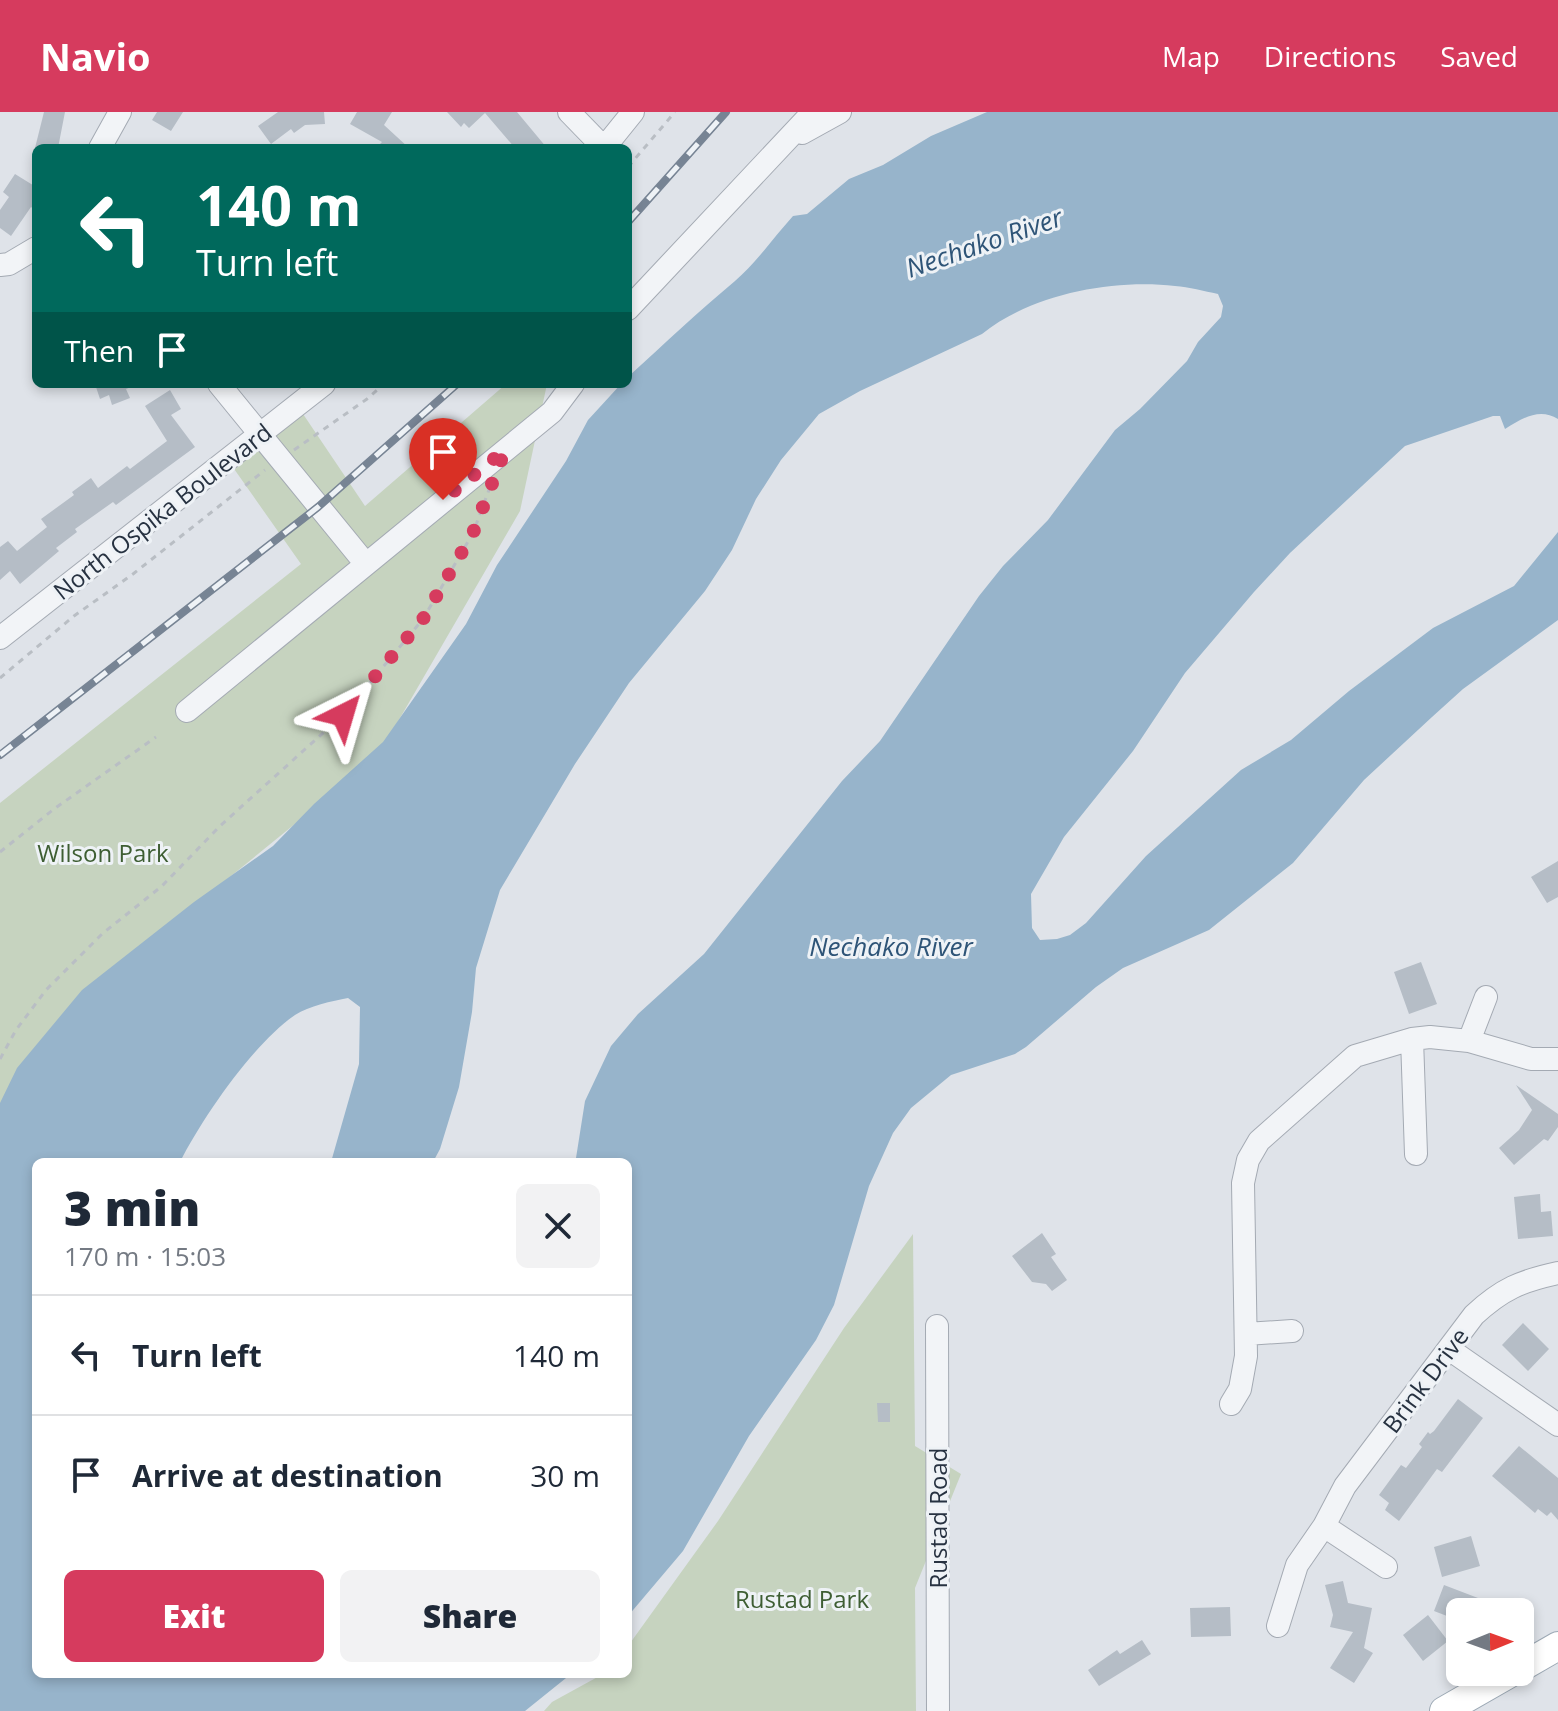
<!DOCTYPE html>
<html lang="en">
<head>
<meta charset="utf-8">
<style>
  :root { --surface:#fff; --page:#f2f2f3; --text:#1f2937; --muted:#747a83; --line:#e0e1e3; --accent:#d63b5e }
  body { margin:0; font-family:"Open Sans",sans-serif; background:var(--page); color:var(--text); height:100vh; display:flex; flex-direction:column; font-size:30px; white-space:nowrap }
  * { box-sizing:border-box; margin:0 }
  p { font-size:26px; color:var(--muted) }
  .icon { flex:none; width:44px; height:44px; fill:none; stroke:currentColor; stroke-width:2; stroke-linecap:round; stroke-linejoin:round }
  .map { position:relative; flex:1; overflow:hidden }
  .drawer { position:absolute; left:32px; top:1046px; width:600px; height:520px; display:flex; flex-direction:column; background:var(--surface); border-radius:12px; box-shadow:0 4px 12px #0003 }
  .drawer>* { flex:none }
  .top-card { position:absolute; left:32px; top:32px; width:600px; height:244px; border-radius:12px; box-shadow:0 4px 12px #0003; background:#00695c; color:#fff; overflow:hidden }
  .needle { width:52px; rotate:89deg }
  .buttons { position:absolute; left:1446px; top:1486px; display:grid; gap:16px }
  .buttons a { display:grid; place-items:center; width:88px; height:88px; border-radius:12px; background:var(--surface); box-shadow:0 4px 12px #0003; font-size:40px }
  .pin { position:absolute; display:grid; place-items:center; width:68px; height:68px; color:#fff; margin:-82px -34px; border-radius:50% 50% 50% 0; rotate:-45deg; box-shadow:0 0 8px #0007 }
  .pin .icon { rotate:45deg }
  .me { position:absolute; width:88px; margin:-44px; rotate:40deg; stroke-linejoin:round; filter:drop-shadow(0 0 6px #0008) }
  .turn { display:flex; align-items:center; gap:28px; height:168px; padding:0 32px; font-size:36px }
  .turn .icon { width:104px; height:104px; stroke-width:2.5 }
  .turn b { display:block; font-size:56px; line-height:68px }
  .then { display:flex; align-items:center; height:76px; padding:0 32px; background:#0003; gap:16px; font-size:30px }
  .round { display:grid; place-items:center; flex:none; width:84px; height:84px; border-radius:12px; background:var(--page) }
  .head { display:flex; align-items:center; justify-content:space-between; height:136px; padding:0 32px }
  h1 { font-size:48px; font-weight:800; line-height:60px }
  .action { display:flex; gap:16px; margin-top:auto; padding:16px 32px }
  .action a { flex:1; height:92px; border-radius:12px; background:var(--accent); color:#fff; font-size:32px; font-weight:800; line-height:92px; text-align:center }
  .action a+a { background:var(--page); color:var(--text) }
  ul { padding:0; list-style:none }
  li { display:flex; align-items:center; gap:24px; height:120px; padding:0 32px; border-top:2px solid var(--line) }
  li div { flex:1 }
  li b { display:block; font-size:30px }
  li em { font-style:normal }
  header { display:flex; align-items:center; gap:48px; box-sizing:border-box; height:112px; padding:0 40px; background:var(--accent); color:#fff }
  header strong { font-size:38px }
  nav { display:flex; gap:44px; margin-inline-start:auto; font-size:28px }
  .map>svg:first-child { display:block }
</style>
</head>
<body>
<header>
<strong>Navio</strong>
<nav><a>Map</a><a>Directions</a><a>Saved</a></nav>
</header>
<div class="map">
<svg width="1558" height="1599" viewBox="0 0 1558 1599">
  <rect width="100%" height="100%" fill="#dfe3e9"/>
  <path fill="#c6d3bf" d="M506 272H547L520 399 382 637 371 650 188 799 0 1032V691L301 452 232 354 301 299 365 394Z
    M913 1122 915 1334 961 1362 915 1476 916 1599H544L552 1590 603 1562H628V1534L718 1409 844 1216Z"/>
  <path fill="#97b4cb" d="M987 0H1558V307C1539 295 1521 307 1505 317L1500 304H1493L1405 334 1290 441 1254 480 1185 561 1133 639 1064 725 1031 782 1032 816 1040 828 1057 827 1070 823 1086 811 1146 744 1241 658 1291 628 1349 579 1433 516 1514 474 1558 420V508L1463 577 1432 605 1364 668 1293 751 1209 818 1123 856 1096 875 1026 935 1015 942 951 963 911 996 893 1021 869 1074 834 1193 816 1228 749 1324 683 1439 628 1504V1050H573L576 1046 585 989 611 934 638 902 704 842 842 669 880 629 979 484 1003 454 1048 408 1115 318 1140 297 1187 249 1198 230 1221 205 1223 194 1218 182C1204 179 1189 175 1175 174 1112 167 1032 182 982 222L860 279 819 302 781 348 756 387 732 438 705 479 629 571 575 652 500 778 476 856 472 900 459 975 440 1037 433 1050H331L359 952 360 895 348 886C332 889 309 894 295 903 253 932 203 1005 180 1050H36V1562H571L525 1599H0V991L17 956 82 878 194 790 273 734 314 692 383 630 466 512 497 453 566 349 588 308 621 272H628L629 264C664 232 699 199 735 169 756 151 774 125 793 104L807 102 849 67 883 53 931 24Z"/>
  <path fill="#b5bdc6" d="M44 0H65L58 36H35Z
    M157 0H183L171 19 152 8Z
    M278 0H324L325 12 305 13 294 21 291 17 271 32 258 14Z
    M357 0H392L384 13 409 36H376L382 30 350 12Z
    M447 0H517L547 36H515L485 1 469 16 464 11 461 15Z
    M15 62 36 75V99L31 95 11 124 0 116V98L9 85 3 80Z
    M95 272H136V273L126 277 130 286 112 293 109 283 100 287Z
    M170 278 181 297 171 303 195 335 116 393 113 390 75 417 77 420 56 436 59 439 20 472 10 459 0 468V435L8 429 17 439 47 415 41 407 74 383 72 380 91 366 98 376 127 354 130 357 167 329 145 294Z
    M1558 749V785L1547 791 1531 765Z
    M1421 850 1437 892 1409 902 1394 860Z
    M1516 973 1558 1002V1015L1548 1029 1544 1027 1514 1053 1499 1036 1519 1018 1532 998Z
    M1540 1082 1541 1100 1551 1099 1553 1124 1518 1127 1514 1085Z
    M1042 1121 1056 1142 1051 1145 1067 1168 1052 1179 1046 1172 1032 1170 1012 1144Z
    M1523 1211 1549 1237 1528 1259 1502 1233Z
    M1458 1287 1483 1306 1442 1360 1437 1357 1399 1409 1385 1398 1389 1391 1379 1383 1401 1353 1406 1356 1422 1335 1419 1332 1428 1320 1430 1322 1434 1319Z
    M877 1291H890V1310H878Z
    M1519 1334 1558 1366V1408L1551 1400 1547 1404 1538 1397 1535 1401 1492 1364Z
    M1471 1424 1480 1454 1442 1465 1434 1435Z
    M1343 1469 1348 1491 1372 1496 1364 1536 1373 1541 1354 1571 1330 1556 1353 1520 1330 1515 1333 1503 1325 1473Z
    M1444 1473 1478 1486 1473 1500H1460V1509L1434 1499Z
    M1230 1495 1231 1524 1191 1525 1190 1496Z
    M1428 1503 1448 1529 1423 1549 1403 1523Z
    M1142 1528 1151 1542 1099 1574 1088 1558 1117 1538 1120 1542Z"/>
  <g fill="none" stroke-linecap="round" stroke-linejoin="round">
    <g stroke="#a4aab3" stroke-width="24">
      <path id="minor" d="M569 0 604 36
        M802 21 840 0
        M100 36 120 0
        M604 36 633 0
        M0 153 9 152 36 136
        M628 197 813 0
        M219 272 365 451
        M0 526 324 272
        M187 599 552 300 573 272
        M1412 927 1416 1042
        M1469 929 1486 885
        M937 1214 938 1599
        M1246 1222 1292 1219
        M1449 1237 1558 1313
        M1231 1292 1240 1277 1246 1244 1243 1071 1248 1048 1259 1029 1355 944 1412 927 1430 925 1469 929 1531 947H1558
        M1324 1414 1386 1455
        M1278 1514 1297 1453 1324 1414 1345 1374 1474 1203C1502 1177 1521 1169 1558 1161"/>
    </g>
    <g stroke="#9da9b5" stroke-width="30">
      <path id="major" d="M1520 1556 1558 1534
        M1444 1599 1512 1560"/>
    </g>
    <path stroke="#b9bec4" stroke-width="3" stroke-dasharray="6 6" stroke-linecap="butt" d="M628 55 675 0
      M294 338 367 287 384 272
      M0 566 74 504 133 462 265 358
      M0 740 54 697 156 625
      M0 947 16 918 46 878 102 822 162 774 220 714 343 603 423 507 473 421 490 375"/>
    <use href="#minor" stroke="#f2f4f7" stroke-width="22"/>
    <use href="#major" stroke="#fff" stroke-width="28"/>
    <g stroke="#778494" stroke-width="8">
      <path id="rail" d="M628 110 726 0
        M0 643 318 395 457 272"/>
    </g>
    <use href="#rail" stroke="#eef2f6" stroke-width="5" stroke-dasharray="15" stroke-linecap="butt"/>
  </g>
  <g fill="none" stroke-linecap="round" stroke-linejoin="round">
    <path stroke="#d63b5e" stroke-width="14" stroke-dasharray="0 25.2" d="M343 603 423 507 473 421 505 338 443 388"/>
  </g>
  <g text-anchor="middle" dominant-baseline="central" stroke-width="6" stroke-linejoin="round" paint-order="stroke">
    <g font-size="24" fill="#273241" stroke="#eef2f6">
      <text transform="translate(162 399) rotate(-38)">North Ospika Boulevard</text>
      <text transform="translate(1425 1268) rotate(-53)">Brink Drive</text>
      <text transform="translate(937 1406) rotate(-90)">Rustad Road</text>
    </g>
    <g font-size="24" fill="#3e5e33" stroke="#eef2f6">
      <text x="103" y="740">Wilson Park</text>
      <text x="802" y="1486">Rustad Park</text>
    </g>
    <g font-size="26" font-style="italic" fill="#2e5477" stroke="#eef2f6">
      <text transform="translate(984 130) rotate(-19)">Nechako River</text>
      <text x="891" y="834">Nechako River</text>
    </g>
  </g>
</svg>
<div class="buttons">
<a><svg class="needle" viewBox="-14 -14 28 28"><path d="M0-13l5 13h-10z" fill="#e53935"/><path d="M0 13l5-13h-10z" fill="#747a83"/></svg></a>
</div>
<div class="pin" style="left:443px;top:388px;background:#d93025"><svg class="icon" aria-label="arrive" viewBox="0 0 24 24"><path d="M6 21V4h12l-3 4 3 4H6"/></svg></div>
<svg class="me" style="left:343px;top:603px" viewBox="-20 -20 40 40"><path d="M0-17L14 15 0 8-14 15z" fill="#d63b5e" stroke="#fff" stroke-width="4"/></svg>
<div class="top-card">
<div class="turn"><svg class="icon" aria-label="left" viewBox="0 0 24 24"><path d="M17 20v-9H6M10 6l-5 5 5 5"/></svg><div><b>140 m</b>Turn left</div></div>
<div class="then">Then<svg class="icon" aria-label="arrive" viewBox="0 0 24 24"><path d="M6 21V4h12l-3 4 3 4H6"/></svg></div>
</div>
<section class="drawer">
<div class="head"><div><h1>3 min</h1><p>170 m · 15:03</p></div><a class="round"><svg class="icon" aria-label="close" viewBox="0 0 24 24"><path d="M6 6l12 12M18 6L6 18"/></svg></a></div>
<ul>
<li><svg class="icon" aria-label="left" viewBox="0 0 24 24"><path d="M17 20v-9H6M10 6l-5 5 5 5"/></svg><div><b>Turn left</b></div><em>140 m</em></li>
<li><svg class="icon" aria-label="arrive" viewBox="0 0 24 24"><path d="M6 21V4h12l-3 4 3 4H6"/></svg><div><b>Arrive at destination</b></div><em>30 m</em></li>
</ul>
<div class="action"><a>Exit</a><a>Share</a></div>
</section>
</div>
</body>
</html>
